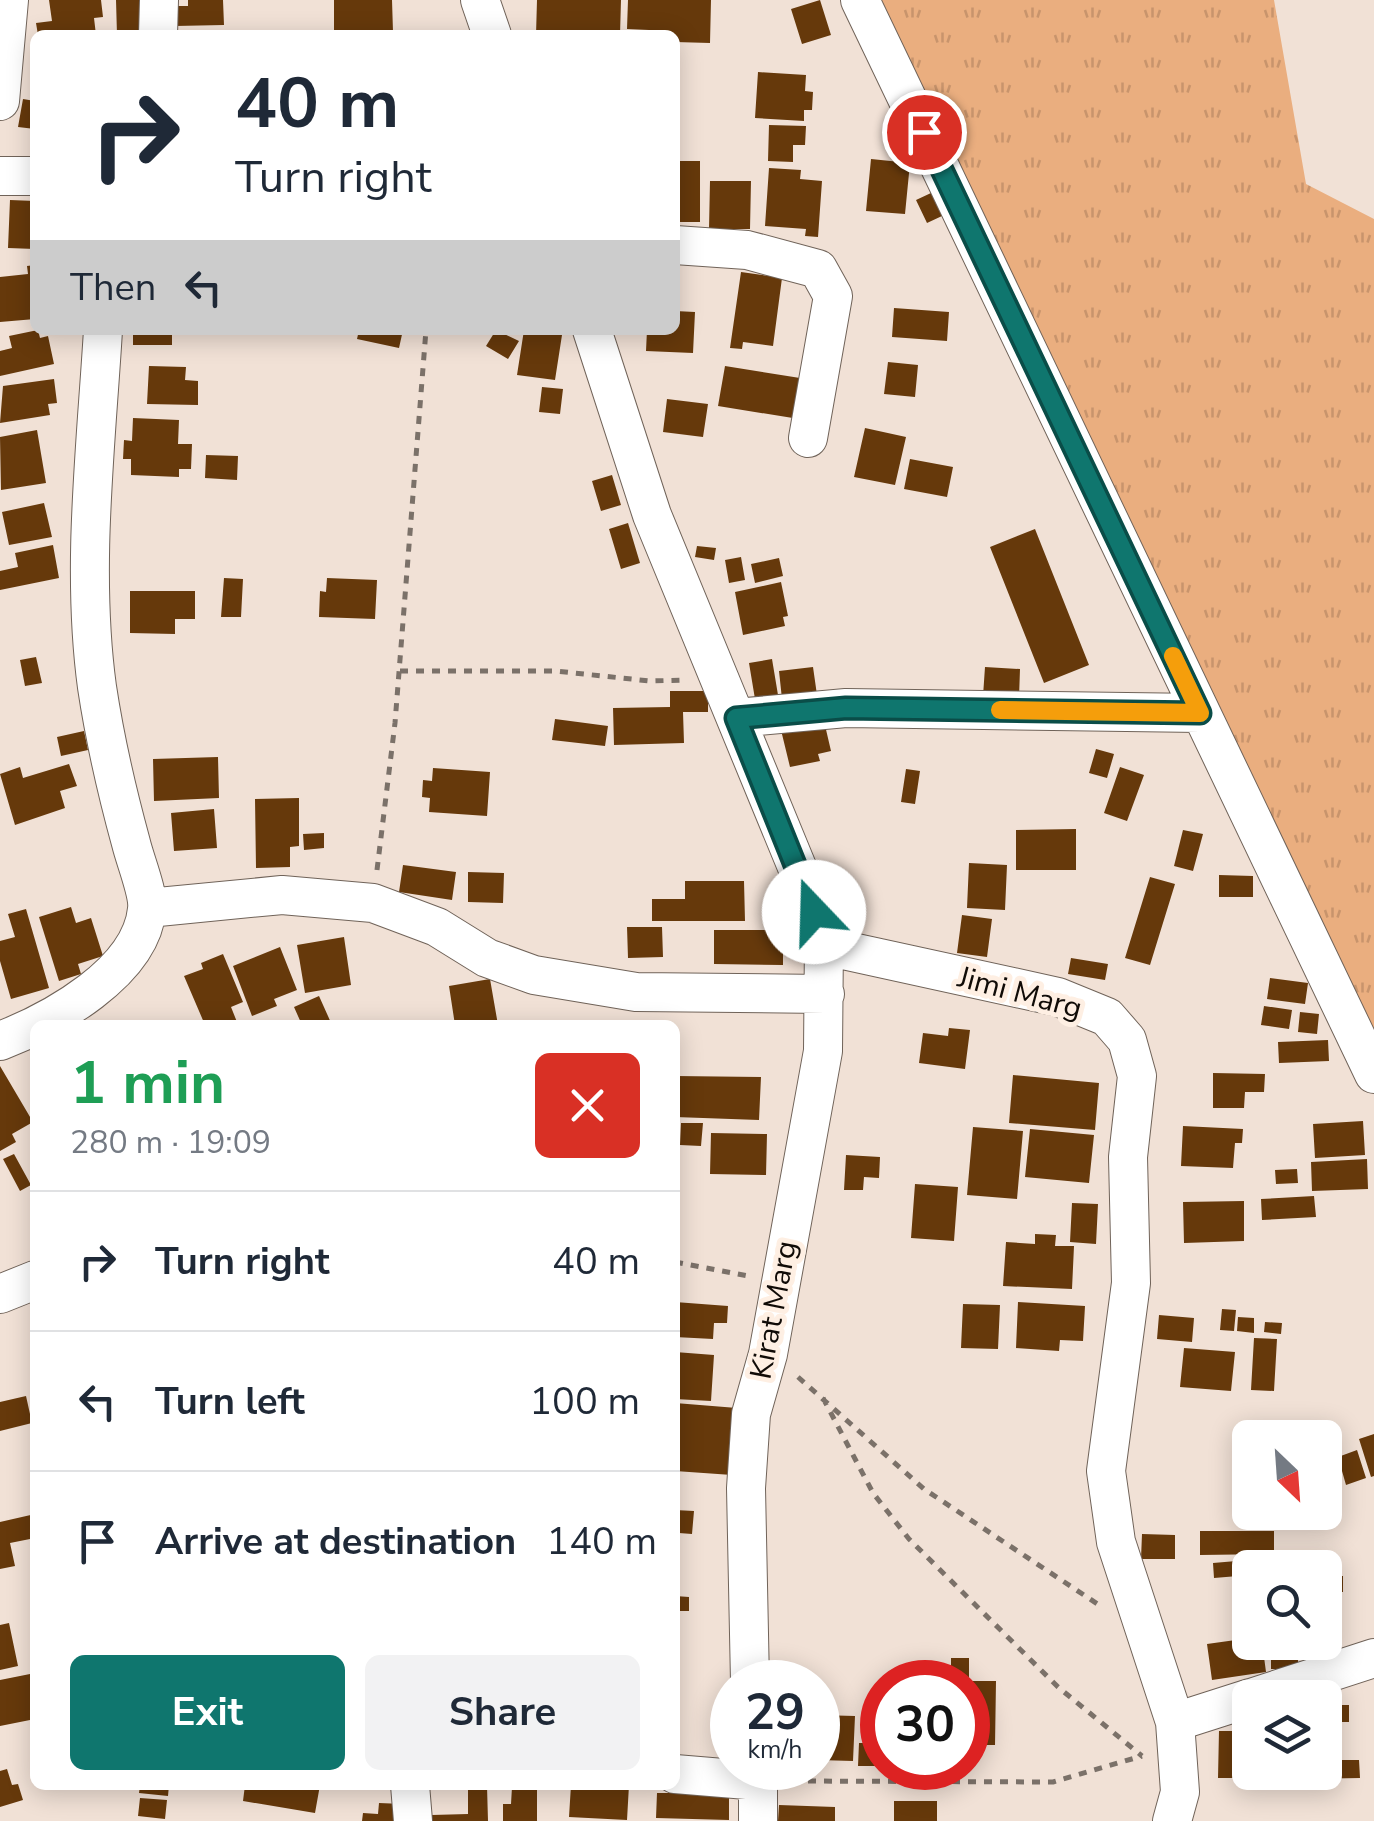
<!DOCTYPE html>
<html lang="en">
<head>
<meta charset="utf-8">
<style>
  :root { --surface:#fff; --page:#f2f2f3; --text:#1f2937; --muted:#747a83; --line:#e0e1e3; --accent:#0f766e }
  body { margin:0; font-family:"Nunito Sans",sans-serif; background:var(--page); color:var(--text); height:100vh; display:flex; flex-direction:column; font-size:38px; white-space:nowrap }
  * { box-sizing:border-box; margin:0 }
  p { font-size:32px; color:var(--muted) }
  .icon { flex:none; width:55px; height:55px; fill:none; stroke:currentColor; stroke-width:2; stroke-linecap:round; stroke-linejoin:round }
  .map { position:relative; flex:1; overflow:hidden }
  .drawer { position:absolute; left:30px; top:1020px; width:650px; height:770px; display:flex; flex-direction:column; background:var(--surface); border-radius:15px; box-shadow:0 5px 25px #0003 }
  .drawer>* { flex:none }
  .hud { position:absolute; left:30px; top:30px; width:650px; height:305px; border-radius:15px; box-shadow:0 5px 25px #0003; background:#fff; color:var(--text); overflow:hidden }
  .needle { width:65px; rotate:155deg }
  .tools { position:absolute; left:1232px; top:1420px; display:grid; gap:20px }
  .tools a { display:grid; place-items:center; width:110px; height:110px; border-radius:15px; background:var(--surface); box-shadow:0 5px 25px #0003; font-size:50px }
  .speed { position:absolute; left:710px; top:1660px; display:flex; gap:20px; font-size:50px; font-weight:700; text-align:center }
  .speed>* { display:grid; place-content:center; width:130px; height:130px; border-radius:50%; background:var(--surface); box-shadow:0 5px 25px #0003; line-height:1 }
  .speed small { font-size:25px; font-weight:400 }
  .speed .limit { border:15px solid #d22; background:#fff; color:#111 }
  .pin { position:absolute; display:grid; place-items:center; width:85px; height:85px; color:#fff; margin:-42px; border:5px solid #fff; border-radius:50%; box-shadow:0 2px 10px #0007 }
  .me { position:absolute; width:110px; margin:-55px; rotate:339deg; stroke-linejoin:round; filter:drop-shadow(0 0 8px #0008) }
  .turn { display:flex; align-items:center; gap:35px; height:210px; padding:0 40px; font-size:45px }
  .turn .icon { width:130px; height:130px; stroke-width:2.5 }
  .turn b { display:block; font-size:70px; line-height:85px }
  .then { display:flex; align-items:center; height:95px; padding:0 40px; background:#0003; gap:20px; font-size:38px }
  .round { display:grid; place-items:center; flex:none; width:105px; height:105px; border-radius:15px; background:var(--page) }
  .head { display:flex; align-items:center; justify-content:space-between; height:170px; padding:0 40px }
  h1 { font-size:60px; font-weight:700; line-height:75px; color:#1e9e55 }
  .cta { display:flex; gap:20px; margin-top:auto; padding:20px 40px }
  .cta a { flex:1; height:115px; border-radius:15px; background:var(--accent); color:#fff; font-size:40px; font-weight:700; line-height:115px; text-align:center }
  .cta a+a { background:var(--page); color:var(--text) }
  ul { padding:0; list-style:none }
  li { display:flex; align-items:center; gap:30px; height:140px; padding:0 40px; border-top:2px solid var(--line) }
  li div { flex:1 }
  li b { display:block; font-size:38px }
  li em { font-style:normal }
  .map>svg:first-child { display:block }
</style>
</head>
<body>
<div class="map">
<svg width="1374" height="1821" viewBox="0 0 1374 1821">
  <defs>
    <pattern id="grass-tufts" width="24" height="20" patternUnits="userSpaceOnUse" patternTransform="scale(2.5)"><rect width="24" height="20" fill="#eaae7f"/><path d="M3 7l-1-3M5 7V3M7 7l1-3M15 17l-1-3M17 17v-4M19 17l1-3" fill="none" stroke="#c8946c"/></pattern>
  </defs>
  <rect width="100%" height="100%" fill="#f1e1d6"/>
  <path fill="url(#grass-tufts)" d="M860 0H1274L1306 184 1374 219V1074Z"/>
  <path fill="#66390b" d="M49 0H101L103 17 94 18 96 35H38L36 23 52 21Z
    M116 0H144V35H117Z
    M188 0H223L224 25 175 26V6H188Z
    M334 0H392L393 32 334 33Z
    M537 0H621L620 35H536Z
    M628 0H711L710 43 675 42V35H649V30L627 29Z
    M820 0 831 35 802 44 791 9Z
    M758 72 806 75 805 91 813 92 812 110H804V121L755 118Z
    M23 99 35 101V129L18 127Z
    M769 125 806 126 805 145H793V162L768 161Z
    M871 159 910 163 905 214 866 211Z
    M675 161H700V222H675Z
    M769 168 801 170 800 179 822 181 818 237 805 236 806 229 765 226Z
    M710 181H751L750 229H709Z
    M931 193 942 216 927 223 916 200Z
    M10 200 35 201V249L8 248Z
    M35 265V319L0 322V277L28 274 27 266Z
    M741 272 782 278 773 346 743 342 742 349 730 348Z
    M894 308 949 312 947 341 892 337Z
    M675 311 695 312 693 353 646 351 647 330H675Z
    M38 330 40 338 48 336 54 364 0 376V351L12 348 9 336Z
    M133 330H172V345H133Z
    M359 330H403L399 348 357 339Z
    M496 330 519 341 508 359 486 346Z
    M524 330 562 335 555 380 517 375Z
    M888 362 918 365 915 397 884 394Z
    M149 366 186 367 185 380 198 381V405L147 404Z
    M725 366 800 378 799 419 718 406Z
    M54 379 57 403 48 404 50 415 0 423 3 386Z
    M542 387 563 389 560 414 539 412Z
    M667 399 708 404 703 437 663 432Z
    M133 418 179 420 178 444H192L191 469H179V477L131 475V459H123L124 440 132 441Z
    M865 428 906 437 895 485 854 477Z
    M37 430 46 483 1 490 0 437Z
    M206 455 238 456 237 480 205 478Z
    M910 459 953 467 947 497 904 489Z
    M612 475 621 505 601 511 592 481Z
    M44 503 52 537 9 545 2 512Z
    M628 523 640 563 621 569 609 529Z
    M1035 529 1089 665 1044 683 990 547Z
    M53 545 59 578 0 590V571L18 567 15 553Z
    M697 546 716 548 714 560 695 557Z
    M741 557 745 580 729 583 725 560Z
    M779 558 783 576 755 583 751 564Z
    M224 578 243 579 241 617H221Z
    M327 578 377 580 375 619 319 617 320 591 326 592Z
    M781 582 788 616 783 617 785 626 743 635 735 592Z
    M130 591H195V619H175V634L130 633Z
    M36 657 42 683 25 686 20 660Z
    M772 659 779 701 756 705 749 663Z
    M813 667 817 695 782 699 779 671Z
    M985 667 1020 669 1019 698 983 696Z
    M670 691H708V712H683L684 743 614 745 613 708 670 707Z
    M555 719 608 726 605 746 552 740Z
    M824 721 831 751 818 754 820 761 790 767 781 730Z
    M84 731 88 750 61 756 57 737Z
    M1096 749 1114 754 1107 778 1089 773Z
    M218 757 219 798 154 801 153 759Z
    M69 764 77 786 60 791 65 808 15 825 0 774 20 767 23 778Z
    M1120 767 1144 775 1127 821 1104 813Z
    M433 768 490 772 487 816 429 812 430 798 422 797 423 780 432 781Z
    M906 769 920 771 915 804 901 802Z
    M299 798V846L290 847V867L256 868 255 799Z
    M214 809 217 848 174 851 171 813Z
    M1076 829V870H1016V830Z
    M1183 830 1203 834 1193 871 1174 866Z
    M324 833V848L304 850 303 834Z
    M969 863 1007 865 1005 910 967 908Z
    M403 865 456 872 452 900 399 892Z
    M468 872 504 873 503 903 468 902Z
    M1219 875 1253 876V897H1219Z
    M1150 877 1175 884 1150 965 1125 958Z
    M685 881H744L745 921H652V899H685Z
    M71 907 76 923 91 918 103 956 78 964 81 974 59 981 39 917Z
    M26 909 49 988 11 999 0 961V941L15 937 8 914Z
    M962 915 992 919 987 957 957 953Z
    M627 927H662L663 957 628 958Z
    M714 930H783V965L714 964Z
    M344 937 351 985 305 993 297 945Z
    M280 947 297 990 274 999 277 1006 252 1016 233 966Z
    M223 954 243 1002 231 1007 237 1022 229 1025H205L184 976 203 969 201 963Z
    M1071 958 1108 964 1105 980 1068 974Z
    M1270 978 1308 983 1305 1004 1267 999Z
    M490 979 498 1025H455L449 986Z
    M319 996 332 1025H302L294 1007Z
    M1264 1006 1292 1010 1289 1029 1261 1025Z
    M1300 1012 1319 1014 1317 1034 1298 1032Z
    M949 1028 970 1030 965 1069 919 1063 923 1033 948 1036Z
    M1328 1040 1329 1061 1279 1063 1278 1042Z
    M0 1066 33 1122 12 1134 16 1142 0 1151Z
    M1213 1073 1265 1074 1264 1092H1245L1244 1108H1213Z
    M1013 1075 1099 1083 1095 1130 1009 1123Z
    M675 1076 761 1077 759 1120 675 1117Z
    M1363 1121 1365 1155 1315 1158 1313 1124Z
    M681 1123H703L701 1146 680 1145Z
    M1183 1126 1243 1129 1242 1143H1235L1233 1168 1181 1166Z
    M973 1127 1023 1131 1017 1199 967 1195Z
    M1030 1129 1094 1135 1089 1183 1025 1177Z
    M711 1133 767 1134 766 1175 710 1174Z
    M14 1154 31 1185 20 1191 3 1159Z
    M846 1155 880 1157 879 1178 864 1177 863 1190H844Z
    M1367 1159 1368 1189 1312 1191 1311 1162Z
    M1297 1169 1298 1183 1276 1184 1275 1170Z
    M915 1184 958 1187 954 1241 911 1238Z
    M1314 1196 1316 1217 1262 1220 1261 1199Z
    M1244 1201V1241L1184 1243 1183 1202Z
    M1072 1203 1098 1204 1096 1244 1070 1242Z
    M1035 1234 1056 1235 1055 1246H1074L1072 1289 1003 1286 1006 1242 1035 1244Z
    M675 1302 728 1306 727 1323H714L713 1339 675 1337Z
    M1018 1302 1085 1306 1083 1341 1060 1340 1059 1351 1016 1348Z
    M963 1304 1000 1305 998 1349 961 1348Z
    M1222 1309 1236 1310 1234 1331 1220 1330Z
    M1159 1315 1194 1318 1192 1342 1157 1339Z
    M1238 1317 1254 1318V1333L1237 1331Z
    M1265 1322 1282 1323 1281 1334 1264 1332Z
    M1254 1338 1277 1339 1274 1391 1251 1390Z
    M1184 1348 1235 1352 1231 1391 1180 1387Z
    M675 1352 714 1355 711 1401 675 1399Z
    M26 1396 32 1423 0 1431V1402Z
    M675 1403 737 1408 732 1475 675 1471Z
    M1374 1434V1476L1371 1477 1359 1439Z
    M1357 1450 1366 1478 1346 1485 1338 1457Z
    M675 1510 694 1511 692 1534 679 1533 678 1545H675Z
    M35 1514V1538L10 1543 15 1566 0 1569V1522Z
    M1200 1531H1274V1554L1200 1555Z
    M1142 1534 1175 1535V1559H1141Z
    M1260 1559 1261 1568H1250V1575L1214 1578 1213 1563Z
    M1325 1576H1343V1592H1325Z
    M675 1596 689 1597V1611H680L679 1632H675Z
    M9 1623 18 1666 0 1670V1625Z
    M1325 1633H1341V1656L1306 1657 1305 1642H1325Z
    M1250 1638V1642H1262L1266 1672 1212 1680 1207 1644Z
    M1271 1642H1298V1669H1271Z
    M951 1658H969V1681H996L995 1745H968V1682H900V1665H951Z
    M30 1674 35 1719 0 1726V1680Z
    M1325 1705H1349V1722H1325Z
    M818 1715 855 1716 853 1761 818 1760Z
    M1219 1731H1250V1772H1289V1778H1218Z
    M859 1743H882V1766H858Z
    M1325 1746H1338V1760H1359L1360 1778 1305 1779V1772H1325Z
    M7 1769 12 1785 18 1784 23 1800 0 1807V1771Z
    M677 1778 729 1796V1820L656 1818 657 1793H677Z
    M140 1785H169L168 1796 139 1793Z
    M245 1785H320L315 1813 243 1801Z
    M571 1785H629L627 1820 569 1817Z
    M468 1786H487L488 1821H432V1815L468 1814Z
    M512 1787 537 1788V1821H503V1804H511Z
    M140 1798 167 1800 165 1819 138 1816Z
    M894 1801H937V1821H894Z
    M379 1803 403 1804 402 1821H362L363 1813 378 1814Z
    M779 1805 835 1807V1821H778Z"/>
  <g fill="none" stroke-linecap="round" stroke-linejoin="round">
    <g stroke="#706359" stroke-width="40">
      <path id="minor" d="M480 0 492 35
        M860 0 1374 1074
        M158 35 159 0
        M0 101 9 0
        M0 176H35
        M675 245 747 250 818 269 833 296 808 438
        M592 330 652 515 804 884 824 939 843 950 1058 997 1107 1017 1127 1040 1137 1076 1128 1157 1131 1283 1106 1471 1116 1542 1175 1722 1180 1792 1172 1821
        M736 718 846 708 1200 713
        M148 908 282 895 373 903 437 927 487 958 534 975 636 992 825 994
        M0 1041C52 1021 141 973 147 909 149 894 135 860 131 843 117 792 105 740 97 687 81 570 96 447 103 330
        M0 1294 35 1280
        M750 1682 746 1488 751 1414 768 1354 823 1051 824 939
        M1251 1698 1374 1658
        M1175 1722 1250 1698
        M758 1768V1821
        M675 1774 759 1781
        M410 1785 413 1821"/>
    </g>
    <path stroke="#7b7169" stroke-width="5" stroke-dasharray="8 8" stroke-linecap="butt" d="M400 671H555L650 681 686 680
      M377 870 395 723 426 330
      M675 1262 748 1276
      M798 1377 924 1489 1099 1605
      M823 1398 873 1493 909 1539 1058 1687 1142 1756
      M792 1781 1053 1782 1142 1756"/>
    <use href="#minor" stroke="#fff" stroke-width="38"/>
  </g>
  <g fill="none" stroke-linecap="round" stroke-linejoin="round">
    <g stroke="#0a4d48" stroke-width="25">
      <path id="route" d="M814 912 736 718 846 708 1200 713 924 132"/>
    </g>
    <use href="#route" stroke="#0f766e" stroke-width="18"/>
    <path stroke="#f59e0b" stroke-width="18" d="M1000 710 1200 713 1173 656"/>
  </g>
  <g text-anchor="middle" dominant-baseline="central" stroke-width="10" stroke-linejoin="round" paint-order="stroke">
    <g font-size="30" fill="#100b07" stroke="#feefe3">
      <text transform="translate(1020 993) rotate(15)">Jimi Marg</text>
      <text transform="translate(774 1310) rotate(-79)">Kirat Marg</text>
    </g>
  </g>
</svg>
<div class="tools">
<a><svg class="needle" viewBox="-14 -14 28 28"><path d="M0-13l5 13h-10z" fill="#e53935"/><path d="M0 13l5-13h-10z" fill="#747a83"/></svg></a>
<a><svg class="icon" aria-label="search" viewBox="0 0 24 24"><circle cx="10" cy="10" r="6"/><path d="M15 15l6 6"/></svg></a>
<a><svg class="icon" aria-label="layers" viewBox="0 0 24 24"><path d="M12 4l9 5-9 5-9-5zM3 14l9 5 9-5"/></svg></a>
</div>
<div class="speed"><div>29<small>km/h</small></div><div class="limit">30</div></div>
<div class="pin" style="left:924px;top:132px;background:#d93025"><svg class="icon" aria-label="arrive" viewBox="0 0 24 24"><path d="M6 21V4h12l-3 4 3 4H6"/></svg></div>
<svg class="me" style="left:814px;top:912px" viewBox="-20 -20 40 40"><circle r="19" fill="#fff"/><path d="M0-13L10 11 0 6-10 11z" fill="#0f766e"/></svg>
<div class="hud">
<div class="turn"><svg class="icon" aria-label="right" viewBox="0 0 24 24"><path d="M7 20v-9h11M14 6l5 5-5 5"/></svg><div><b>40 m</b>Turn right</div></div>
<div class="then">Then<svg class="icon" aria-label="left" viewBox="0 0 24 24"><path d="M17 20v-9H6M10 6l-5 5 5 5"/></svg></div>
</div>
<section class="drawer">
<div class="head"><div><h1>1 min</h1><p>280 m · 19:09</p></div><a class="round" style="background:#d93025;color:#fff"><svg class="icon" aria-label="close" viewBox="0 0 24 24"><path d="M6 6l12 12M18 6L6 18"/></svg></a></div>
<ul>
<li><svg class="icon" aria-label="right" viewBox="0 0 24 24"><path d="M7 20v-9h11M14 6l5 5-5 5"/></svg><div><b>Turn right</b></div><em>40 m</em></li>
<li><svg class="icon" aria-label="left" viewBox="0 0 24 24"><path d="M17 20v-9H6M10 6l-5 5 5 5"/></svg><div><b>Turn left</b></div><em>100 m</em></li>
<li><svg class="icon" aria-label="arrive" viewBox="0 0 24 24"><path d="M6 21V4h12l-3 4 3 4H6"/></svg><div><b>Arrive at destination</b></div><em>140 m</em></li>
</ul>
<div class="cta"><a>Exit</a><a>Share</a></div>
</section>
</div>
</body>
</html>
